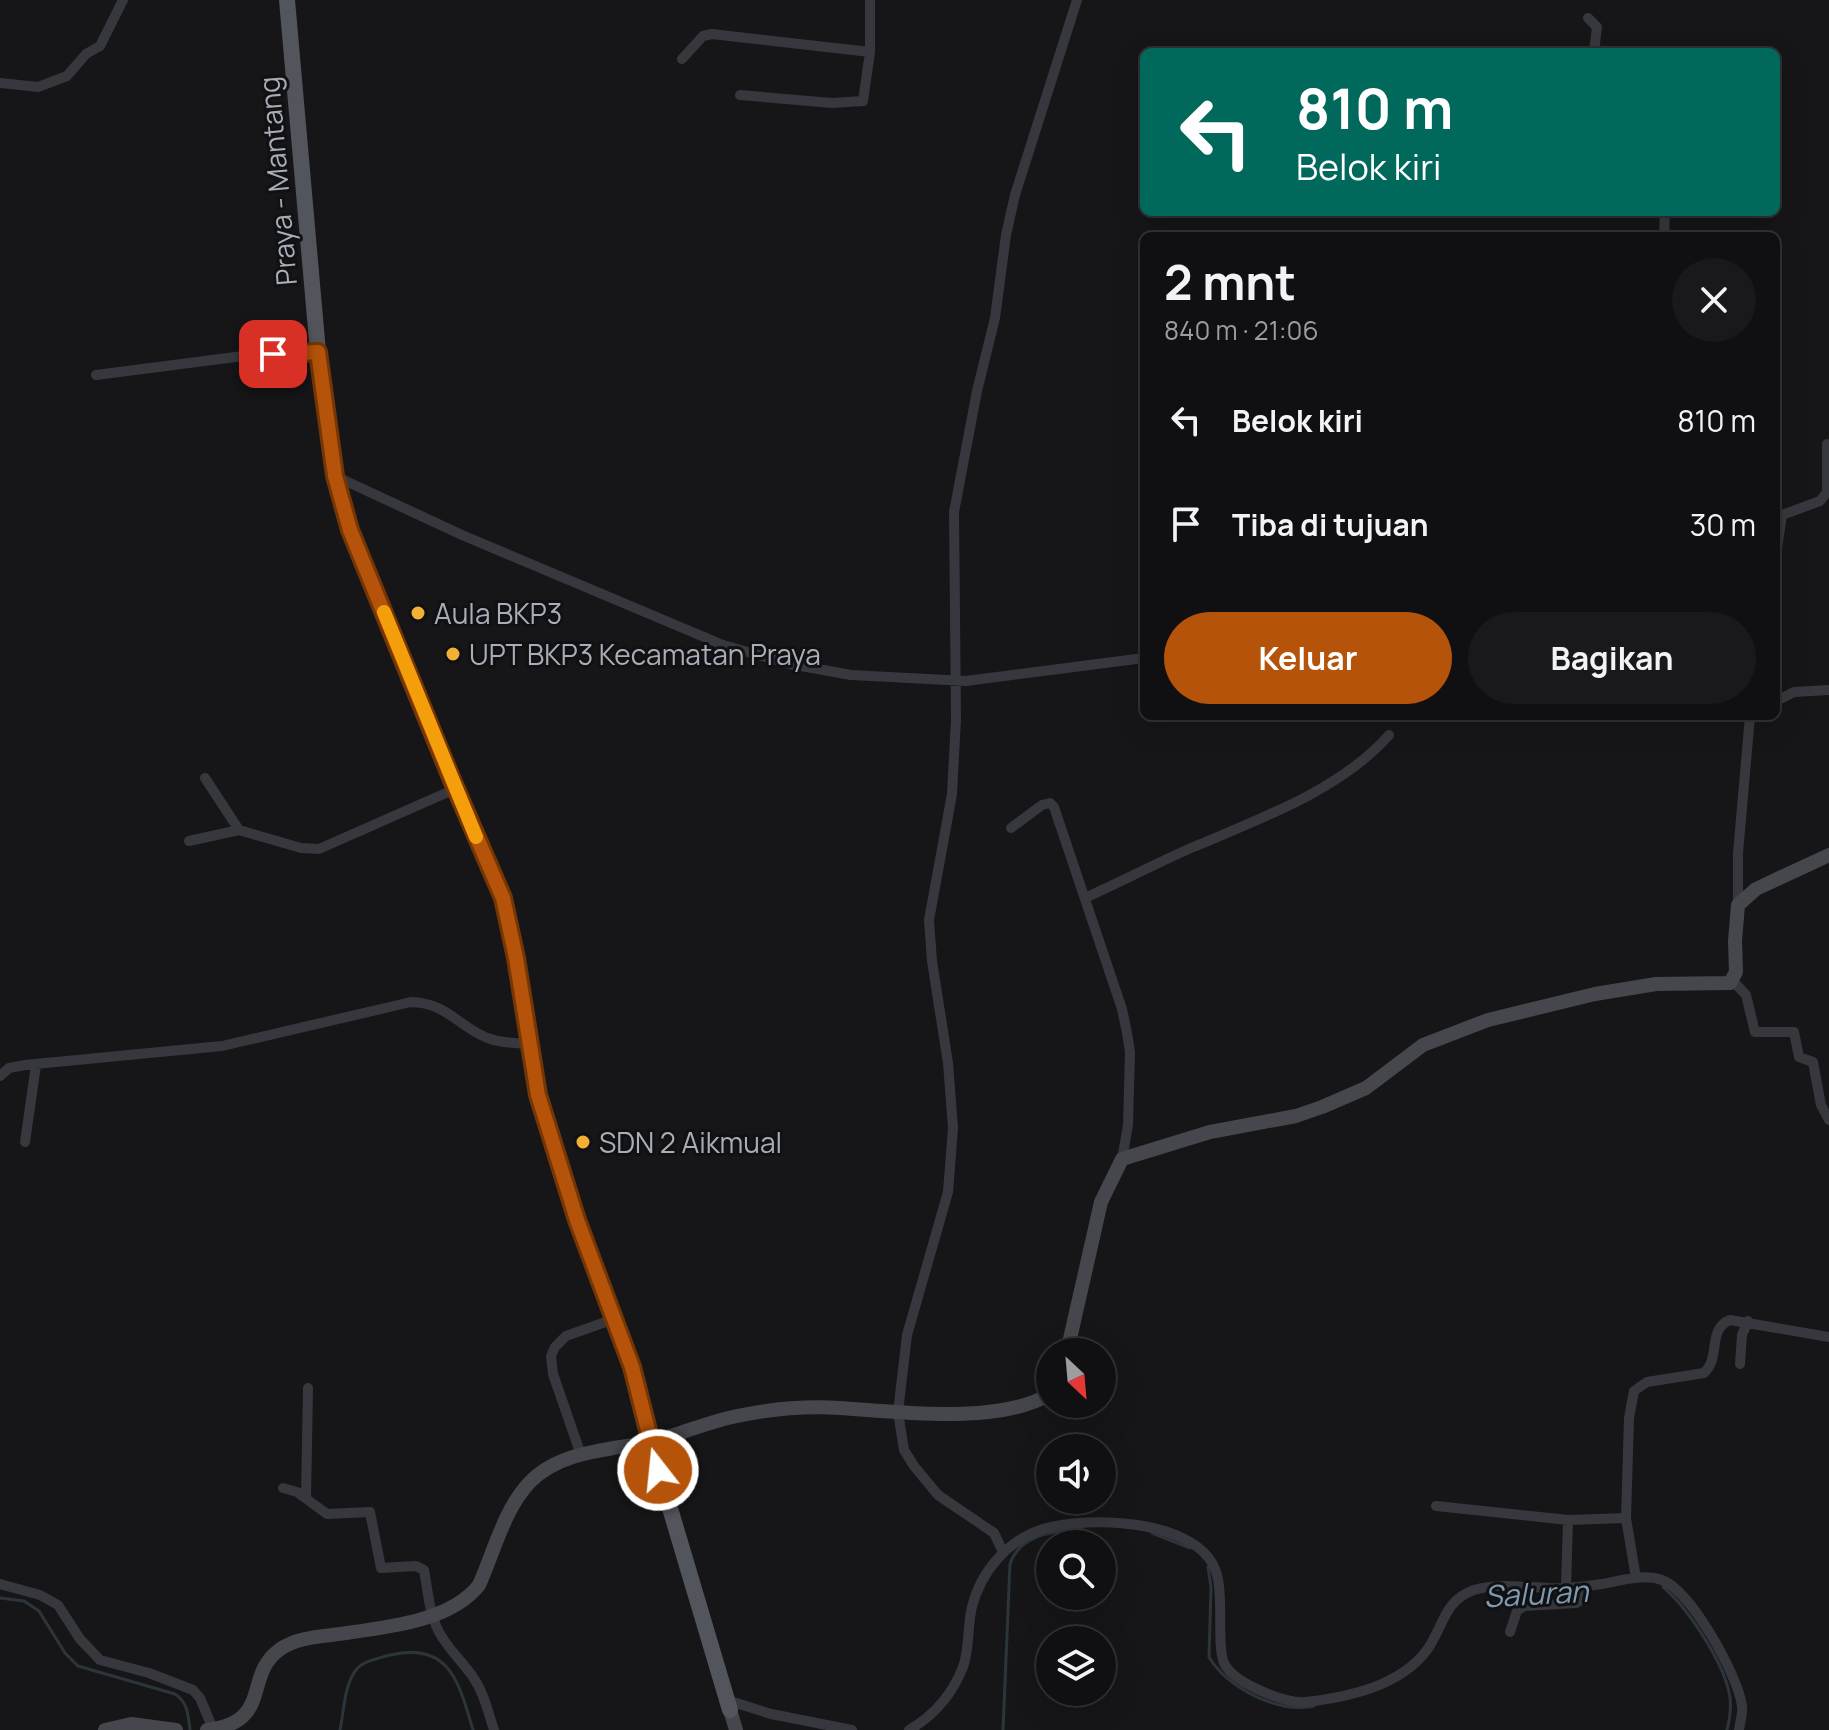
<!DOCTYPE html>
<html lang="id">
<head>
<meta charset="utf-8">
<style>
  :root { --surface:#101012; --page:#19191b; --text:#f1f3f6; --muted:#9c9d9f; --line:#303032; --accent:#b45309 }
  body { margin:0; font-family:Manrope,sans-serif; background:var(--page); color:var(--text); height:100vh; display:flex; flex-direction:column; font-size:30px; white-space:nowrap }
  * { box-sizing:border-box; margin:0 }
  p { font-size:26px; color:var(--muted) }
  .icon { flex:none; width:44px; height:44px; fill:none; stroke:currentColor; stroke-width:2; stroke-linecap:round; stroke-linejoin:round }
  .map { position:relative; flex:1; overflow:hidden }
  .side { position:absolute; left:1140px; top:232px; width:640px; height:488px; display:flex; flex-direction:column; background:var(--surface); border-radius:12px; box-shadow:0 8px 32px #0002,0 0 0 2px var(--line) }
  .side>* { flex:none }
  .banner { position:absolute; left:1140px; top:48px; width:640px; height:168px; border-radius:12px; box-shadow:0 8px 32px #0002,0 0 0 2px var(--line); background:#00695c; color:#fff; overflow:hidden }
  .needle { width:52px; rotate:154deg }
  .controls { position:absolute; left:1036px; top:1338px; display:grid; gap:16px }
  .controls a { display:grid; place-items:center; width:80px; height:80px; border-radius:50%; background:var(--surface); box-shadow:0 8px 32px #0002,0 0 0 2px var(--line); font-size:40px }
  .pin { position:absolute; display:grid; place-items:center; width:68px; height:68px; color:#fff; margin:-34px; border-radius:16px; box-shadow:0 4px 12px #0006 }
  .me { position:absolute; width:88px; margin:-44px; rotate:344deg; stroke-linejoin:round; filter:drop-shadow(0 0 6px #0008) }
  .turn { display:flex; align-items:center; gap:28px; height:168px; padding:0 24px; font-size:36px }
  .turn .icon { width:104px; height:104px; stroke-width:2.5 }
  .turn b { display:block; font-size:56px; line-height:68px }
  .round { display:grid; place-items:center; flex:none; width:84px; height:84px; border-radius:42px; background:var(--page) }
  .headline { display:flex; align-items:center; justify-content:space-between; height:136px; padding:0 24px }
  h1 { font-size:48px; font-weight:700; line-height:60px }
  .cta { display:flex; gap:16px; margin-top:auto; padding:16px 24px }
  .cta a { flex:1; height:92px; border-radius:48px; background:var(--accent); color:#fff; font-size:32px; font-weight:700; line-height:92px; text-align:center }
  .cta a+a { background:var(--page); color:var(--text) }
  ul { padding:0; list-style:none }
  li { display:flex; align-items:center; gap:24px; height:104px; padding:0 24px }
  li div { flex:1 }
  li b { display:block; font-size:30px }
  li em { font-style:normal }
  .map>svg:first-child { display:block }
</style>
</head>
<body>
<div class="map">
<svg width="1829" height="1730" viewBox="0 0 1829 1730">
  <rect width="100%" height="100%" fill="#161618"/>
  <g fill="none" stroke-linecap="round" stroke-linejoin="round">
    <path stroke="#2c353c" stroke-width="3" d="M1152 1533 1190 1548
      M1208 1567 1211 1587 1209 1657C1227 1688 1279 1714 1314 1706
      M1663 1587C1688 1608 1722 1660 1729 1692 1732 1704 1730 1718 1727 1730
      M0 1598 24 1601 39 1611 65 1653 78 1666 175 1694C188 1703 188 1714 190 1730
      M340 1730C344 1712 344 1685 356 1670 363 1661 379 1658 390 1655 450 1641 459 1683 473 1730
      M1003 1730 1010 1564C1020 1534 1053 1532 1082 1528"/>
    <path stroke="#37383d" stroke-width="10" d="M1588 18 1597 27 1594 52
      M682 59 703 36 712 34 870 52
      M0 83 38 87 67 76 86 54 100 46 123 0
      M740 95 832 103 863 101 870 52V0
      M1664 236 1665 212
      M96 375 251 355 318 352
      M335 476 462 535 723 645 790 664 851 675 966 681 1144 658
      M1776 555 1782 515 1820 501 1827 492V444
      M1776 701 1794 692 1829 690
      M205 778 239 830 301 848 319 849 455 789
      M1011 828 1042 805 1050 803 1054 807 1122 1009 1127 1033 1130 1052 1128 1125 1122 1159
      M189 841 239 830
      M1085 898C1120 882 1155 864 1191 848 1257 820 1341 790 1389 735
      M1738 905V853L1750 716
      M1733 981 1746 995 1755 1032H1794L1799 1057 1813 1062 1821 1105 1829 1120
      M0 1076 9 1068 25 1065 222 1046 411 1002C446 1003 456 1024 485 1037 498 1043 515 1043 529 1044
      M25 1142 36 1065
      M1740 1364 1742 1335 1748 1321
      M581 1455 553 1374 551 1356 555 1347 566 1336 614 1319
      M283 1488 297 1492 327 1514 370 1512 381 1568 416 1566 424 1570C428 1591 429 1613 439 1632 448 1649 462 1661 473 1677 484 1693 488 1712 494 1730
      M306 1498 308 1388
      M1436 1506 1568 1520 1626 1518
      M1003 1552 994 1533 938 1495 914 1466 904 1450 898 1412 907 1335 948 1192 953 1128 948 1063 932 961 929 920 952 794 956 719 954 512 977 391 995 318 1006 235 1015 195 1077 0
      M1636 1578 1626 1518 1629 1418 1634 1391 1647 1382 1704 1373C1721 1358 1707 1329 1730 1320L1829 1337
      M0 1584 40 1595 58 1605 80 1639 100 1660 149 1673 193 1690 200 1698 213 1729
      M1566 1588 1568 1520
      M1510 1632 1517 1611 1524 1606 1576 1603 1582 1599V1587
      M727 1700 771 1714 852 1730
      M909 1730C935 1715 952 1695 963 1667 970 1648 967 1626 972 1607 981 1571 1008 1540 1043 1529 1089 1515 1203 1519 1217 1575 1224 1598 1216 1649 1225 1665 1236 1684 1286 1704 1306 1702 1349 1697 1400 1686 1427 1650 1443 1628 1444 1600 1474 1590 1498 1583 1523 1587 1547 1588 1566 1589 1583 1587 1602 1584 1620 1581 1644 1573 1662 1580 1691 1591 1738 1675 1742 1706 1743 1714 1740 1722 1739 1730"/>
    <path stroke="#45474d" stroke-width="14" d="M1067 1352 1101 1202 1122 1159 1210 1132 1296 1116 1322 1107 1366 1088 1423 1045 1488 1020 1595 994 1656 984 1730 983 1736 972 1735 941 1738 905 1756 889 1829 855
      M730 1710 736 1730
      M105 1730 131 1724 176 1730
      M207 1730C273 1722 243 1677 279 1650 294 1639 314 1637 332 1635 377 1628 449 1624 479 1585 494 1552 504 1509 530 1482 560 1451 609 1450 649 1442 679 1435 707 1422 737 1416 770 1409 806 1406 840 1408 899 1412 999 1425 1050 1394"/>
    <path stroke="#53555c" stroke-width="16" d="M287 0 318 352 335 476 350 530 452 780 503 898 516 958 538 1095 577 1220 632 1367 650 1441 730 1710"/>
  </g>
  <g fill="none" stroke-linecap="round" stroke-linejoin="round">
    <g stroke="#753606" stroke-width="20">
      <path id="route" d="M273 354 318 352 335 476 350 530 452 780 503 898 516 958 538 1095 577 1220 632 1367 658 1470"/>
    </g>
    <use href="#route" stroke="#b45309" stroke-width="14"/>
    <path stroke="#f59e0b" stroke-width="14" d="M384 612 476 837"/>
  </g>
  <g fill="#f2b134" stroke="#111113" stroke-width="3">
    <circle cx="418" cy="613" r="8"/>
    <circle cx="453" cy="654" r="8"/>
    <circle cx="583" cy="1142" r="8"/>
  </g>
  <g text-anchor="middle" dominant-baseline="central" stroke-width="6" stroke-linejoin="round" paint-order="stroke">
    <g font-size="28" fill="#a8adb8" stroke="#111113">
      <text transform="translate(277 181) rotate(-95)">Praya - Mantang</text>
    </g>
    <g font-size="28" fill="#a8adb8" stroke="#111113" text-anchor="start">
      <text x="434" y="613">Aula BKP3</text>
      <text x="469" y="654">UPT BKP3 Kecamatan Praya</text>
      <text x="599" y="1142">SDN 2 Aikmual</text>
    </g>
    <g font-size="30" font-style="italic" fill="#7f9bb3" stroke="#111113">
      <text transform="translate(1536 1593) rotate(-3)">Saluran</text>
    </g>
  </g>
</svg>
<div class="controls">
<a><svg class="needle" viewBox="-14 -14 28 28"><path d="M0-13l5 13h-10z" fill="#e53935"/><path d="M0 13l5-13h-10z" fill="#9c9d9f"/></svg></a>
<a><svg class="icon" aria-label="sound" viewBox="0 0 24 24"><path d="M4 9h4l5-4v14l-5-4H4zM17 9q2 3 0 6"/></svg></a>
<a><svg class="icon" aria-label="search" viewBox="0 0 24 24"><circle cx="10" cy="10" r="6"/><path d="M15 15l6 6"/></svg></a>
<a><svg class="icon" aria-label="layers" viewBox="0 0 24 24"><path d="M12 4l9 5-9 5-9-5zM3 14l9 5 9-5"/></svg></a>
</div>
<div class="pin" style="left:273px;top:354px;background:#d93025"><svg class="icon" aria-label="arrive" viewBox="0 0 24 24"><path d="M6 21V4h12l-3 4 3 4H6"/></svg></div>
<svg class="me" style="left:658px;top:1470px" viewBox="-20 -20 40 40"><circle r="17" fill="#b45309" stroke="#fff" stroke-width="3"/><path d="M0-11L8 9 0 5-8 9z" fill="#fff"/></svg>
<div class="banner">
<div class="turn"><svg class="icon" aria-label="left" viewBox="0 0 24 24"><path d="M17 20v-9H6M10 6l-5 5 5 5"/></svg><div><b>810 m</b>Belok kiri</div></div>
</div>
<section class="side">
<div class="headline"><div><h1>2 mnt</h1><p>840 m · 21:06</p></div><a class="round"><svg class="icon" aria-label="close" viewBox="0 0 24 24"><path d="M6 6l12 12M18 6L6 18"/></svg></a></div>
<ul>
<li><svg class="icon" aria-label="left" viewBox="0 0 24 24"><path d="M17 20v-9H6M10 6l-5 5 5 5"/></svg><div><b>Belok kiri</b></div><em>810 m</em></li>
<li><svg class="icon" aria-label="arrive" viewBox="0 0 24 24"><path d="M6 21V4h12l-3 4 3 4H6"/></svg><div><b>Tiba di tujuan</b></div><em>30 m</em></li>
</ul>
<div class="cta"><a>Keluar</a><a>Bagikan</a></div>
</section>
</div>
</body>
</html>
